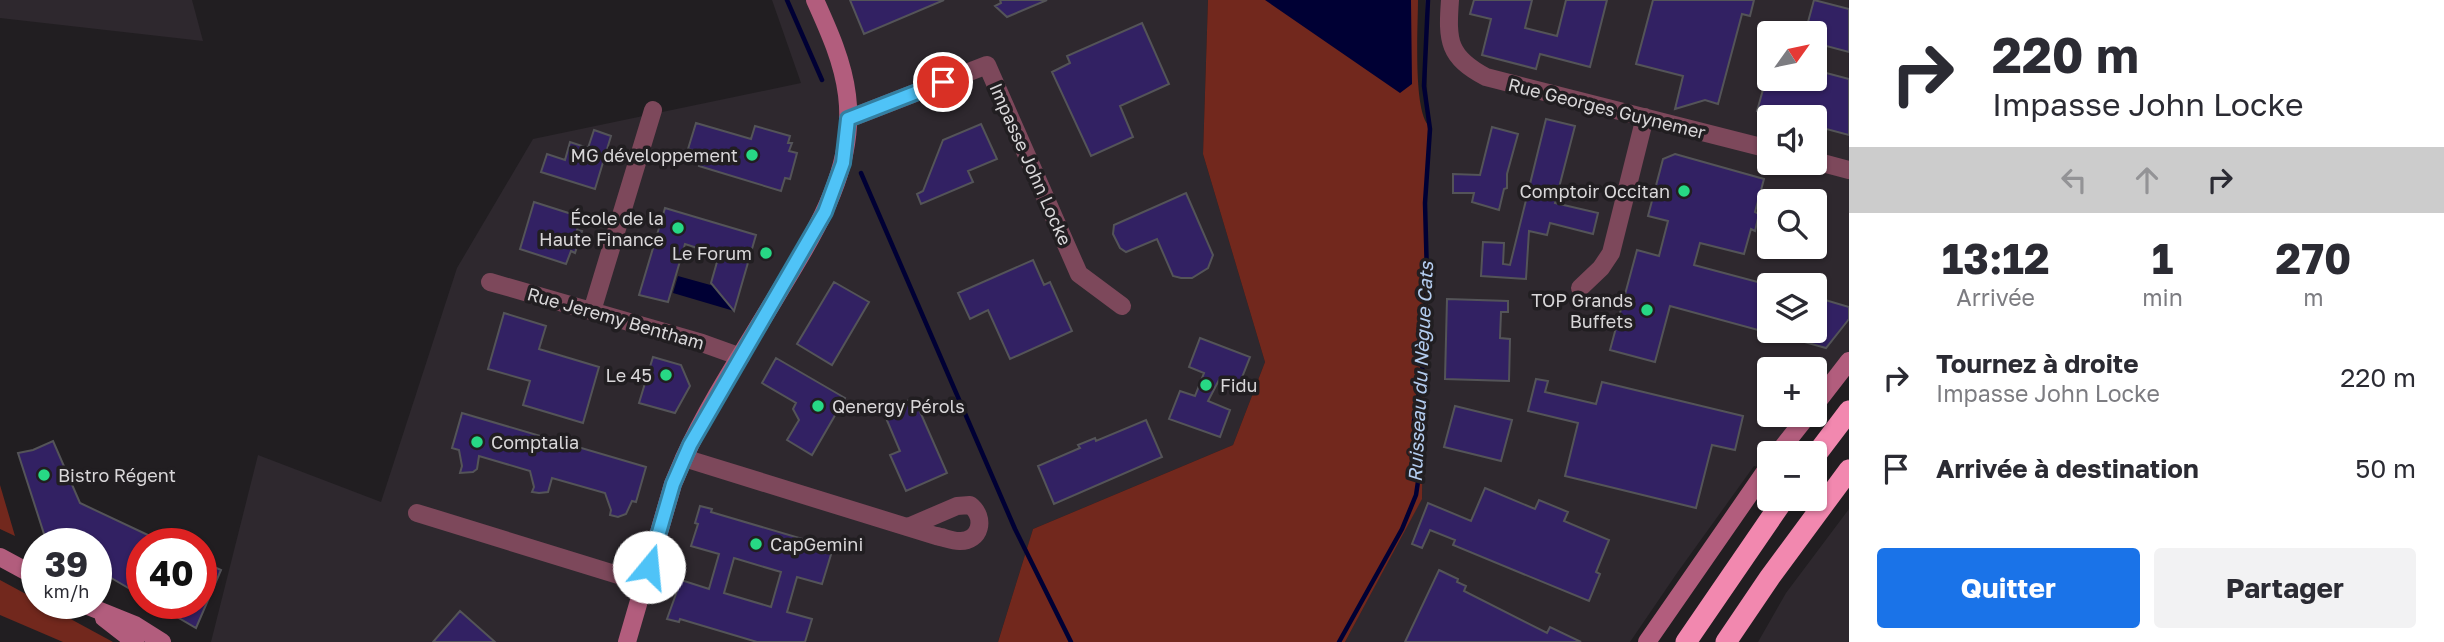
<!DOCTYPE html>
<html lang="fr">
<head>
<meta charset="utf-8">
<style>
  :root { --surface:#fff; --page:#f2f2f3; --text:#2b2b33; --muted:#7c7c81; --accent:#1a73e8 }
  body { margin:0; font-family:"Golos Text",sans-serif; background:var(--page); color:var(--text); height:100vh; display:flex; flex-direction:column; font-size:26px; white-space:nowrap }
  * { box-sizing:border-box; margin:0 }
  p { font-size:23px; color:var(--muted) }
  .icon { flex:none; width:38px; height:38px; fill:none; stroke:currentColor; stroke-width:2; stroke-linecap:round; stroke-linejoin:round }
  .map { position:relative; flex:1; overflow:hidden }
  .side { display:flex; flex-direction:column; background:var(--surface); width:595px }
  .side>* { flex:none }
  .banner { background:#fff; color:var(--text); overflow:hidden }
  .needle { width:46px; rotate:57deg }
  .fabs { position:absolute; left:1757px; top:21px; display:grid; gap:14px }
  .fabs a { display:grid; place-items:center; width:70px; height:70px; border-radius:7px; background:var(--surface); box-shadow:0 2px 5px #0004; font-size:35px }
  .speed { position:absolute; left:21px; top:528px; display:flex; gap:14px; font-size:35px; font-weight:700; text-align:center }
  .speed>* { display:grid; place-content:center; width:91px; height:91px; border-radius:50%; background:var(--surface); box-shadow:0 2px 5px #0004; line-height:1 }
  .speed small { font-size:18px; font-weight:400 }
  .speed .limit { border:10px solid #d22; background:#fff; color:#111 }
  .pin { position:absolute; display:grid; place-items:center; width:60px; height:60px; color:#fff; margin:-30px; border:4px solid #fff; border-radius:50%; box-shadow:0 2px 7px #0007 }
  .me { position:absolute; width:77px; margin:-38px; rotate:17deg; stroke-linejoin:round; filter:drop-shadow(0 0 5px #0008) }
  .turn { display:flex; align-items:center; gap:24px; height:147px; padding:0 28px; font-size:32px }
  .turn .icon { width:91px; height:91px; stroke-width:2.5 }
  .turn b { display:block; font-size:49px; line-height:60px }
  .lanes { display:flex; align-items:center; height:66px; padding:0 28px; background:#0003; justify-content:center; gap:35px; direction:ltr }
  .lanes .off { opacity:.35 }
  .eta { display:flex; justify-content:space-evenly; align-items:center; height:119px; text-align:center }
  .eta b { font-size:42px; font-weight:700; line-height:49px }
  .button { display:flex; gap:14px; margin-top:auto; padding:14px 28px }
  .button a { flex:1; height:80px; border-radius:7px; background:var(--accent); color:#fff; font-size:28px; font-weight:700; line-height:80px; text-align:center }
  .button a+a { background:var(--page); color:var(--text) }
  ul { padding:0; list-style:none }
  li { display:flex; align-items:center; gap:21px; height:91px; padding:0 28px }
  li div { flex:1 }
  li b { display:block; font-size:26px }
  li em { font-style:normal }
  main { display:flex; flex:1; min-height:0 }
  .map>svg:first-child { display:block }
</style>
</head>
<body>
<main>
<div class="map">
<svg width="1849" height="642" viewBox="0 0 1849 642">
  <rect width="100%" height="100%" fill="#211e21"/>
  <path fill="#2e282e" fill-rule="evenodd" d="M0 0H192L203 41 0 18Z
    M772 0H1208L1203 154 1265 362 1233 445 1033 529 998 642H211L258 455 381 502 457 268 533 139 801 83Z
    M1425 0H1849V352L1815 396V369H1769V415H1801L1773 453H1769V458L1762 468 1754 466 1677 573 1630 642H1345L1422 498 1428 125ZM1769 33H1815V79H1769ZM1769 117H1815V163H1769ZM1769 201H1815V247H1769ZM1769 285H1815V331H1769Z
    M1849 509V642H1758L1786 593Z"/>
  <path fill="#72281d" d="M1208 0H1418C1418 26 1413 107 1428 125L1422 499 1345 642H998L1033 529 1233 445 1265 362 1203 154Z
    M0 485 15 536 0 529Z
    M0 580 37 600V604H43L113 642H63L0 615Z"/>
  <path fill="#000034" d="M1265 0H1411L1412 84 1400 93Z
    M678 276 714 286 734 311 673 293Z"/>
  <g fill="none" stroke-linecap="round" stroke-linejoin="round">
    <path stroke="#000034" stroke-width="4.5" d="M787 0 822 80
      M861 173 1015 529 1071 642
      M1339 642 1402 529 1416 495 1419 475 1414 421 1422 376 1427 276 1425 203 1430 129 1424 86 1428 0"/>
  </g>
  <path fill="#322163" stroke="#545458" stroke-width="2" fill-rule="evenodd" d="M850 0H944L864 34Z
    M1000 0H1047L1007 17 995 6 1001 3Z
    M1474 0H1532L1525 28 1557 36 1566 0H1607L1590 67 1540 54 1536 69 1482 55 1491 19 1470 14Z
    M1653 0H1754L1750 16 1742 14 1718 104 1705 100 1675 109 1683 76 1636 64Z
    M1814 0 1849 9V52L1815 43V33H1805Z
    M1142 23 1169 84 1120 106 1133 137 1091 156 1052 72 1070 63 1067 56Z
    M1815 70 1849 79V135L1815 126V117H1781L1757 111 1766 79H1815Z
    M1546 119 1575 126 1555 203 1598 213 1593 234 1550 223 1547 235 1529 231 1526 279 1481 276 1483 242 1504 243 1503 264 1510 265Z
    M696 123 751 139 755 126 790 136 788 143H792L789 151 797 153 790 179 785 178 781 191 699 166 702 153 688 149Z
    M981 124 997 159 968 171 973 182 921 204 917 194 923 191 943 140Z
    M1492 127 1518 134 1507 174V188L1504 189 1499 210 1472 202 1474 193H1453V174L1480 175Z
    M594 130 611 136 595 189 541 172 547 154 565 160 570 142 588 148Z
    M1675 154 1764 179 1755 212 1759 214 1755 231 1751 229 1744 254 1700 243 1694 265 1769 285V333L1670 306 1655 362 1610 350 1637 250 1659 256 1668 221 1648 216 1663 159Z
    M1186 193 1213 255 1208 268 1192 278H1181L1173 276 1157 239 1126 252 1120 248 1113 234 1114 225Z
    M534 202 581 217 577 230 582 231 575 253 571 251 566 264 520 249Z
    M665 208 756 235 734 311 711 283 719 255 685 244 668 302 639 295Z
    M1033 260 1044 285 1050 282 1072 331 1010 359 988 310 970 319 958 293Z
    M834 282 869 302 832 365 797 344Z
    M1815 297 1849 307V319L1826 348 1776 334V331H1815Z
    M1447 299 1508 301V312H1501L1500 338 1510 339 1509 381 1445 379Z
    M504 313 546 326 539 349 599 367 583 423 523 405 530 381 488 369Z
    M1200 338 1250 357 1239 385 1220 378 1208 401 1230 410 1220 437 1169 419 1180 391 1195 396 1204 373 1189 367Z
    M653 357 681 365 690 386 675 413 639 403Z
    M776 358 845 398 812 455 787 440 799 420 793 409 796 403 762 383Z
    M1536 379 1548 381 1545 392 1596 404 1602 382 1743 416 1735 450 1712 445 1696 508 1565 476 1578 423 1528 411Z
    M914 398 947 473 906 491 890 455 900 451 883 411Z
    M1455 406 1512 420 1501 461 1444 447Z
    M462 413 646 467 636 502 632 501 626 514 618 517 610 515 611 510 605 493 552 478 548 492 539 493 532 492 534 487 530 471 479 456 477 469 473 472 460 473 462 466 459 450 452 448Z
    M1146 420 1162 457 1054 504 1038 466 1080 448 1078 445 1095 438 1096 441Z
    M53 441 80 503 167 544H142V596L96 569V544H56L45 537 18 453 33 450Z
    M1485 488 1535 509 1539 500 1568 512 1564 521 1609 540 1596 572 1600 574 1589 601 1453 545 1455 540 1430 530 1422 548 1412 544 1428 503 1471 521Z
    M700 506 712 509 711 512 833 548 822 584 797 577 787 612 812 619 805 642H757L680 619 679 622 667 619 681 580 709 589 719 554 691 546 698 524 695 523ZM734 558 781 572 771 607 724 593Z
    M201 561 221 570 196 628 155 604H201Z
    M1439 570 1458 579 1457 582 1466 586 1464 591 1547 633 1550 627 1581 642H1405Z
    M460 611 495 642H433Z"/>
  <g fill="none" stroke-linecap="round" stroke-linejoin="round">
    <path stroke="#7d485b" stroke-width="18" d="M1450 0C1447 41 1448 57 1486 77L1769 149
      M848 119 987 65 1079 274 1122 306
      M1815 161 1849 170
      M490 282 702 343 741 357
      M1580 288 1601 268 1611 253 1645 117
      M592 311 653 110
      M684 458 936 536C943 537 952 541 959 541 981 542 986 517 970 505L957 506 908 527
      M417 513 644 583"/>
    <path stroke="#b25d7d" stroke-width="18" d="M1815 405 1849 361
      M1778 453 1808 415
      M0 557 37 577
      M83 604 135 625 162 642
      M104 618 135 642
      M627 642 673 484 684 458C711 399 749 343 782 287 817 229 856 167 847 95 843 62 829 31 815 0
      M1647 642 1769 466"/>
    <path stroke="#f288af" stroke-width="21" d="M1815 456 1849 411
      M1686 642 1784 499
      M1726 642 1770 577 1849 470"/>
  </g>
  <g fill="none" stroke-linecap="round" stroke-linejoin="round">
    <g stroke="#337fa1" stroke-width="18">
      <path id="route" d="M649 567 673 484 690 445 825 212 843 163 848 119 943 82"/>
    </g>
    <use href="#route" stroke="#4fc3f7" stroke-width="12"/>
  </g>
  <g fill="#27d885" stroke="#211e21" stroke-width="2.5">
    <circle cx="752" cy="155" r="7"/>
    <circle cx="1684" cy="191" r="7"/>
    <circle cx="678" cy="228" r="7"/>
    <circle cx="766" cy="253" r="7"/>
    <circle cx="1647" cy="310" r="7"/>
    <circle cx="666" cy="375" r="7"/>
    <circle cx="1206" cy="385" r="7"/>
    <circle cx="818" cy="406" r="7"/>
    <circle cx="477" cy="442" r="7"/>
    <circle cx="44" cy="475" r="7"/>
    <circle cx="756" cy="544" r="7"/>
  </g>
  <g text-anchor="middle" dominant-baseline="central" stroke-width="7" stroke-linejoin="round" paint-order="stroke">
    <g font-size="18" fill="#d9d7d9" stroke="#211e21">
      <text transform="translate(1607 108) rotate(14)">Rue Georges Guynemer</text>
      <text transform="translate(1031 164) rotate(66)">Impasse John Locke</text>
      <text transform="translate(616 318) rotate(16)">Rue Jeremy Bentham</text>
    </g>
    <g font-size="18" fill="#d9d7d9" stroke="#211e21" text-anchor="end">
      <text x="738" y="155">MG développement</text>
      <text x="1670" y="191">Comptoir Occitan</text>
      <text x="664" y="218">École de la<tspan x="664" dy="21">Haute Finance</tspan></text>
      <text x="752" y="253">Le Forum</text>
      <text x="1633" y="300">TOP Grands<tspan x="1633" dy="21">Buffets</tspan></text>
      <text x="652" y="375">Le 45</text>
      <text x="1220" y="385" text-anchor="start">Fidu</text>
      <text x="832" y="406" text-anchor="start">Qenergy Pérols</text>
      <text x="491" y="442" text-anchor="start">Comptalia</text>
      <text x="58" y="475" text-anchor="start">Bistro Régent</text>
      <text x="770" y="544" text-anchor="start">CapGemini</text>
    </g>
    <g font-size="19" font-style="italic" fill="#b4cdf0" stroke="#211e21">
      <text transform="translate(1420 372) rotate(-87)">Ruisseau du Nègue Cats</text>
    </g>
  </g>
</svg>
<div class="fabs">
<a><svg class="needle" viewBox="-14 -14 28 28"><path d="M0-13l5 13h-10z" fill="#e53935"/><path d="M0 13l5-13h-10z" fill="#7c7c81"/></svg></a>
<a><svg class="icon" aria-label="sound" viewBox="0 0 24 24"><path d="M4 9h4l5-4v14l-5-4H4zM17 9q2 3 0 6"/></svg></a>
<a><svg class="icon" aria-label="search" viewBox="0 0 24 24"><circle cx="10" cy="10" r="6"/><path d="M15 15l6 6"/></svg></a>
<a><svg class="icon" aria-label="layers" viewBox="0 0 24 24"><path d="M12 4l9 5-9 5-9-5zM3 14l9 5 9-5"/></svg></a>
<a>+</a>
<a>−</a>
</div>
<div class="speed"><div>39<small>km/h</small></div><div class="limit">40</div></div>
<div class="pin" style="left:943px;top:82px;background:#d93025"><svg class="icon" aria-label="arrive" viewBox="0 0 24 24"><path d="M6 21V4h12l-3 4 3 4H6"/></svg></div>
<svg class="me" style="left:649px;top:567px" viewBox="-20 -20 40 40"><circle r="19" fill="#fff"/><path d="M0-13L10 11 0 6-10 11z" fill="#4fc3f7"/></svg>
</div>
<section class="side">
<div class="banner">
<div class="turn"><svg class="icon" aria-label="right" viewBox="0 0 24 24"><path d="M7 20v-9h11M14 6l5 5-5 5"/></svg><div><b>220 m</b>Impasse John Locke</div></div>
<div class="lanes"><svg class="icon off" aria-label="left" viewBox="0 0 24 24"><path d="M17 20v-9H6M10 6l-5 5 5 5"/></svg><svg class="icon off" aria-label="ahead" viewBox="0 0 24 24"><path d="M12 20V5M6 11l6-6 6 6"/></svg><svg class="icon" aria-label="right" viewBox="0 0 24 24"><path d="M7 20v-9h11M14 6l5 5-5 5"/></svg></div>
</div>
<div class="eta">
<div><b>13:12</b><p>Arrivée</p></div>
<div><b>1</b><p>min</p></div>
<div><b>270</b><p>m</p></div>
</div>
<ul>
<li><svg class="icon" aria-label="right" viewBox="0 0 24 24"><path d="M7 20v-9h11M14 6l5 5-5 5"/></svg><div><b>Tournez à droite</b><p>Impasse John Locke</p></div><em>220 m</em></li>
<li><svg class="icon" aria-label="arrive" viewBox="0 0 24 24"><path d="M6 21V4h12l-3 4 3 4H6"/></svg><div><b>Arrivée à destination</b></div><em>50 m</em></li>
</ul>
<div class="button"><a>Quitter</a><a>Partager</a></div>
</section>
</main>
</body>
</html>
